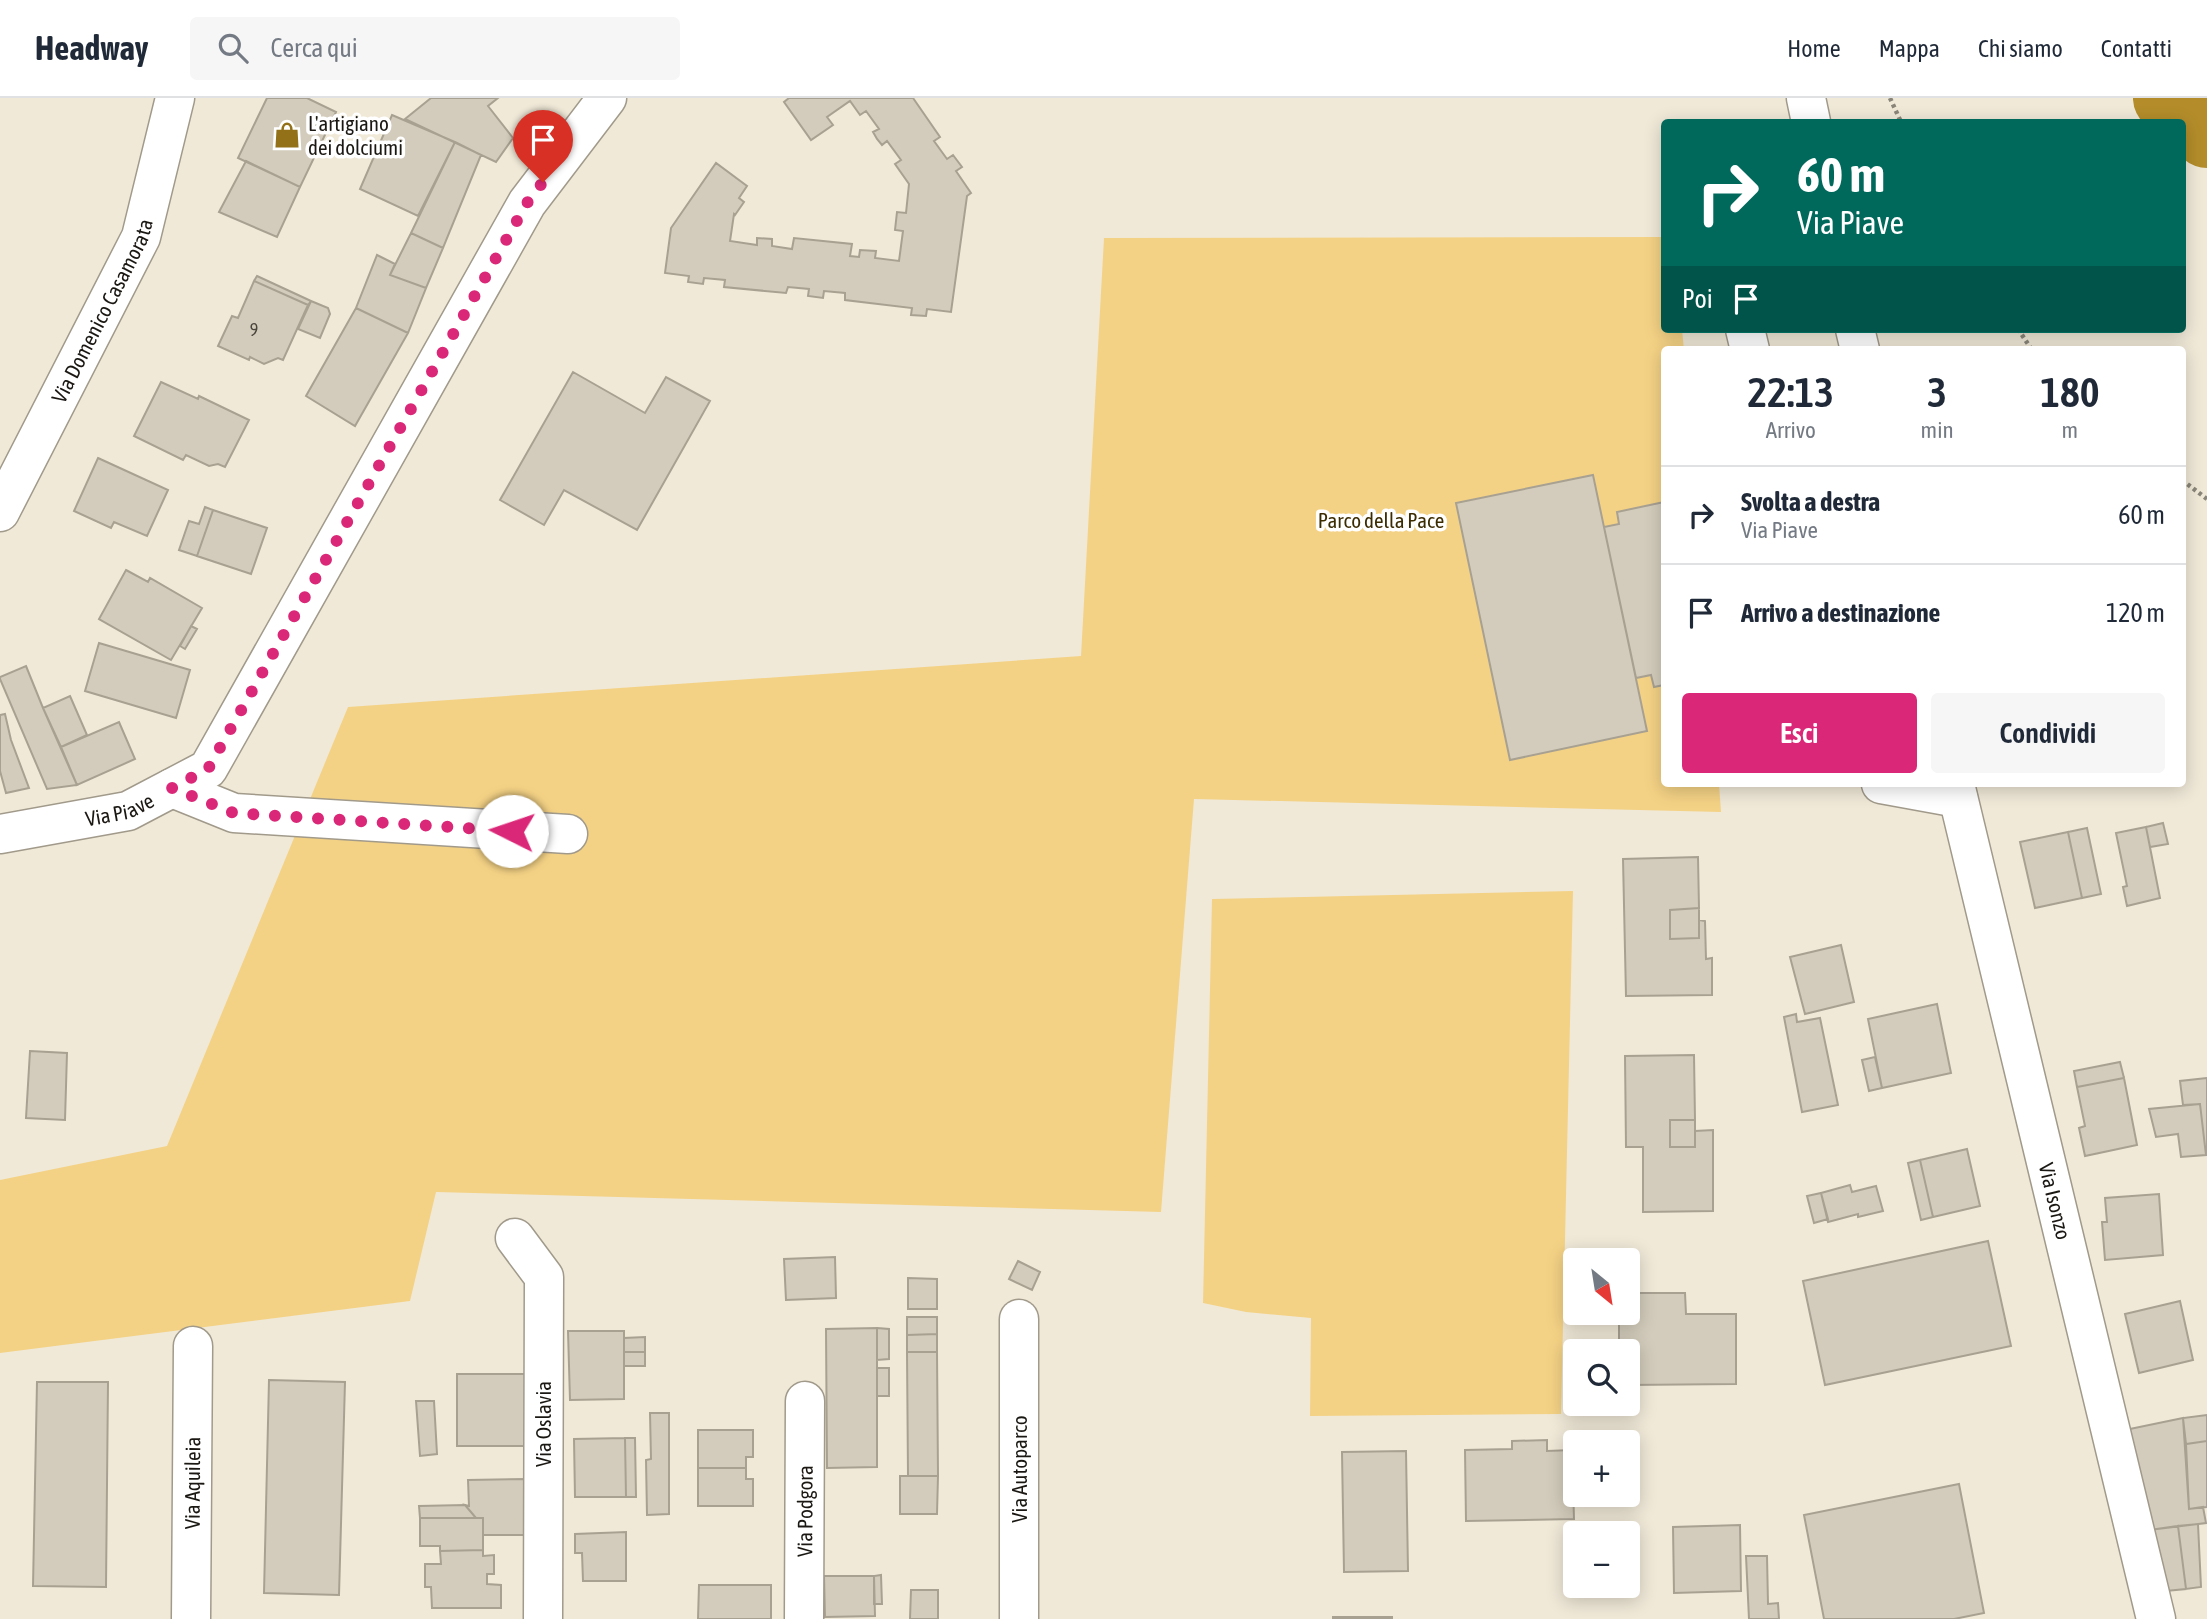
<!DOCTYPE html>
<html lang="it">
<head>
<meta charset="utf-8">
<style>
  :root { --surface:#fff; --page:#f6f6f7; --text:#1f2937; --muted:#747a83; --line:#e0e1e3; --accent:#db2777 }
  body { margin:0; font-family:"Asap Condensed",sans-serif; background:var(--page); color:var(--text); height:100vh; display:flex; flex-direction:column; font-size:26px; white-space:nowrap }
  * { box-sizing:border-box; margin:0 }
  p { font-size:23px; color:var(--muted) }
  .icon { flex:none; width:38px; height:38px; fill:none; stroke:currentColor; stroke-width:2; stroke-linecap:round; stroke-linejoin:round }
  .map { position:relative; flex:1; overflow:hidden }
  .details { position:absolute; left:1661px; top:248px; width:525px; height:441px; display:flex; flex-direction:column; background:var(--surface); border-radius:7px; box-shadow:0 4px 18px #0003 }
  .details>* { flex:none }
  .hud { position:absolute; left:1661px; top:21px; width:525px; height:214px; border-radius:7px; box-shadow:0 4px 18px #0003; background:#00695c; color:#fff; overflow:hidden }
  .needle { width:46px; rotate:150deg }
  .controls { position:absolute; left:1563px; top:1150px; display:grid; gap:14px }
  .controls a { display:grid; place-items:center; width:77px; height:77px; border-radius:7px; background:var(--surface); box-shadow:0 4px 18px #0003; font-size:35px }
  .pin { position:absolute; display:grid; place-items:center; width:60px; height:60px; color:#fff; margin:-72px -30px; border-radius:50% 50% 50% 0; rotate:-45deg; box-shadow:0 0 7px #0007 }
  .pin .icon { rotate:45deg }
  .me { position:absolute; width:77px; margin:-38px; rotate:274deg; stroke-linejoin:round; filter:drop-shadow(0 0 5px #0008) }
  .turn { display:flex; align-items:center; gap:24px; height:147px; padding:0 21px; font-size:32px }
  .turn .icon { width:91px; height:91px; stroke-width:2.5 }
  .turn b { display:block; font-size:49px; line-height:60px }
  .then { display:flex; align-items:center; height:66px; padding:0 21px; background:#0003; gap:14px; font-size:26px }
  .eta { display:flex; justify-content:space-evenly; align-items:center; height:119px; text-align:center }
  .eta b { font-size:42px; font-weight:600; line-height:49px }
  .action { display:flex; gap:14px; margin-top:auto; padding:14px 21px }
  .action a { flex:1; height:80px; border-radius:7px; background:var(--accent); color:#fff; font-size:28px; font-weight:600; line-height:80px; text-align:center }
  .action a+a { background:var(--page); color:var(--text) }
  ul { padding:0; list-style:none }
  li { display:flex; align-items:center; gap:21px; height:98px; padding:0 21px; border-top:2px solid var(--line) }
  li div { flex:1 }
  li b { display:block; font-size:26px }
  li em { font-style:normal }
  header { display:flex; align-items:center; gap:42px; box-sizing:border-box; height:98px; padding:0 35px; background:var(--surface); border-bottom:2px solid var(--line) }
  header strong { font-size:33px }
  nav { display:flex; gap:38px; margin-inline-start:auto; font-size:24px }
  .search { width:490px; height:63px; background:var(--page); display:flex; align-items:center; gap:18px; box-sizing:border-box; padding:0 24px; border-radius:7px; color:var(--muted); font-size:26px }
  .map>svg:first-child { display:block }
</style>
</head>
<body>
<header>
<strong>Headway</strong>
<div class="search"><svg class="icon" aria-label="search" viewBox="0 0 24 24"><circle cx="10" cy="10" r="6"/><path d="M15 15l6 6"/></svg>Cerca qui</div>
<nav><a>Home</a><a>Mappa</a><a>Chi siamo</a><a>Contatti</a></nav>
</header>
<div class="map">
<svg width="2207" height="1521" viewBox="0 0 2207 1521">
  <rect width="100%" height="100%" fill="#f0e9d8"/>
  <path fill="#f4d285" d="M1664 139V231H1682L1684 252H1664V686H1719L1721 714 1194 701 1161 1114 436 1094 410 1203 0 1255V1082L167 1048 348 609 1081 558 1104 140Z
    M1573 793 1561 1316 1310 1318 1311 1220 1246 1214 1203 1205 1212 801Z"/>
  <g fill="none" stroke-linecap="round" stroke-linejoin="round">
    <path stroke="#b48d2a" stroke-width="70" d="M2168 0 2207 35"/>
  </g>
  <path fill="#d3ccbc" stroke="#a8a192" stroke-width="2" d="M267 0H307L336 14 300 89 238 60Z
    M431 0H498L488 8 513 40 496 64 405 21Z
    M789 0H913L940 39 934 43 947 61 953 57 962 69 956 73 971 95 967 98 951 214 927 211 926 218 911 217 912 210 845 202V195L824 193 823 200 808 198 809 191 788 189 786 195 724 189 725 182 704 180 703 186 688 184 689 178 665 175 671 130 716 65 747 88 739 100 744 104 735 117 734 116 730 143 757 147V140L772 141V148L792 151 794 140 852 146 850 158 859 159 860 152 876 153 875 160 899 163 903 133 895 132 897 114 906 115 909 86 895 66 901 62 887 43 882 47 877 41 873 34 879 31 866 13 860 17 850 3 827 19 833 27 811 42 784 4Z
    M392 17 455 44 418 118 360 91Z
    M455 44 481 57 443 150 411 135Z
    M246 63 300 89 277 139 219 114Z
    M411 135 443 150 426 190 390 177Z
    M377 157 395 166 390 177 426 190 408 235 356 210Z
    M257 178 311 203 308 207 254 183Z
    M254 183 308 207 283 262 278 260 264 266 250 259 249 262 218 248 232 218 238 220Z
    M311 203 328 210 330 216 320 240 298 231Z
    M356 210 408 235 355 328 306 298Z
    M573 274 645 315 666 279 710 303 637 432 564 392 544 427 500 402Z
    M161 284 198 301 199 298 249 322 225 369 218 366 209 368 186 357 183 362 134 338Z
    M98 360 168 392 147 438 114 424 111 430 74 413Z
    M1593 377 1647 633 1510 662 1456 405Z
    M1664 404V587L1654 589 1651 577 1636 580 1604 429 1619 426 1617 414Z
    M205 409 213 412 197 458 179 452 189 423 199 426Z
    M213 412 267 430 251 476 197 458Z
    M126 472 148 484 150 480 202 510 171 562 99 521Z
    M191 528 197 531 185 551 180 548Z
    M99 545 190 572 176 620 85 593Z
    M26 568 43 610 77 687 47 691 0 581V579Z
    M70 598 87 637 61 649 43 610Z
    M5 616 11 642 29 690 6 695 0 673V617Z
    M119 624 135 661 77 687 61 649Z
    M2163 725 2168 746 2150 749 2146 729Z
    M2146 729 2160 800 2127 808 2123 789 2127 788 2116 735Z
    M2087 730 2101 796 2082 800 2068 734Z
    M2068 734 2082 800 2035 810 2020 744Z
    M1698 759 1699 810 1670 812V841L1699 840V822L1705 823 1706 861 1712 860V897L1626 898 1623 761Z
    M1699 810V840L1670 841V812Z
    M1841 847 1854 904 1805 916 1790 859Z
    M1937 906 1951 975 1882 990 1868 921Z
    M1796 916 1797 924 1820 920 1838 1007 1802 1014 1784 919Z
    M30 953 67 955 65 1022 26 1020Z
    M1694 957 1695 1022H1670V1049H1695V1033L1713 1032V1113L1643 1114V1049H1626L1625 958Z
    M1875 959 1882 990 1869 993 1862 962Z
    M2120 964 2124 980 2077 989 2074 973Z
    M2124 980 2137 1047 2085 1058 2079 1030 2085 1028 2077 989Z
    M2207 980V1057H2206L2200 1006 2183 1007 2180 983Z
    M2200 1006 2206 1057 2181 1059 2178 1036 2156 1039 2149 1011Z
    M1670 1022H1695V1049H1670Z
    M1967 1051 1980 1108 1933 1119 1920 1062Z
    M1920 1062 1933 1119 1921 1122 1908 1065Z
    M1850 1087 1852 1094 1876 1088 1883 1113 1858 1119V1116L1828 1124 1821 1095Z
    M1821 1095 1828 1121 1814 1125 1807 1098Z
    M2159 1096 2163 1157 2105 1162 2102 1124H2107L2105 1100Z
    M1988 1143 2011 1248 1825 1287 1803 1183Z
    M835 1159 836 1200 786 1202 784 1161Z
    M1018 1163 1040 1174 1032 1192 1009 1181Z
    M908 1180 937 1181V1211H908Z
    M1628 1195H1685L1686 1216H1736V1286L1628 1287V1253H1619V1214H1628Z
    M2180 1203 2193 1262 2139 1275 2125 1216Z
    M907 1219H937V1236L907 1237Z
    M877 1230 889 1231V1261L877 1262Z
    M877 1230V1369L827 1370 826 1231Z
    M568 1233H624V1301L570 1302Z
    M937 1236V1254H907V1237Z
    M645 1239V1254H624V1240Z
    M624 1254H645V1268H624Z
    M907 1254H937L938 1378H908Z
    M877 1270H889V1298H877Z
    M457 1276H529V1348H457Z
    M269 1282 345 1284 339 1497 264 1495Z
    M37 1284H108L106 1489 33 1488Z
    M416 1303H434L437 1356 420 1358Z
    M650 1315H669V1416L647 1417 646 1362 651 1361Z
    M2207 1317V1343L2186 1346 2183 1320Z
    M2183 1320 2189 1411 2203 1409 2206 1425 2142 1433 2120 1333Z
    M698 1332H753V1359H746V1370H698Z
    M625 1340 626 1399H575L574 1341Z
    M625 1340H635L636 1399H626Z
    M1547 1342V1353L1572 1352 1574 1421 1466 1423 1465 1352 1512 1351V1343Z
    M2207 1343V1409L2189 1411 2186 1346Z
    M1406 1353 1408 1473 1344 1474 1342 1354Z
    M698 1370H746V1381H753V1408H698Z
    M900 1378H938L937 1416H900Z
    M526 1381V1437H483V1420H476L465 1407 469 1408 468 1382Z
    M1959 1386 1984 1515 1954 1521H1824L1804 1417Z
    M465 1407 476 1420H420L419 1408Z
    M420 1420H483V1452L440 1453V1448H420Z
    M2198 1426 2201 1489 2186 1491 2178 1428Z
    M1740 1427 1741 1493 1674 1495 1673 1429Z
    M2178 1428 2186 1491 2155 1494 2142 1433Z
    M626 1434V1483H583L582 1455H575V1436Z
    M483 1452V1458L494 1457V1476H487V1486L501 1487V1510H432L431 1489H425V1466H441L440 1453Z
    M1746 1458H1767L1768 1506 1778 1505 1779 1521H1749Z
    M881 1477 882 1506H874V1478Z
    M824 1478H874L875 1518 825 1519Z
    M699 1487H771V1521H698Z
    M911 1492H938V1521H910Z
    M1333 1519H1392V1521H1333Z"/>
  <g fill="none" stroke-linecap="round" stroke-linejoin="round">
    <g stroke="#a19a8b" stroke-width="41">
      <g id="minor">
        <path d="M1806 0 1811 24"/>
        <path d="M1745 231 1750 252"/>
        <path d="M1855 231 1860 252"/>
        <path id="s1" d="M0 414 141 139 175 0"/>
        <path d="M1881 686 1958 700"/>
        <path id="s2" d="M1955 686 2156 1521"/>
        <path d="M172 690 234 715 568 736"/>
        <path id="s3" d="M0 736 128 713 208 671 527 105 607 0"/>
        <path d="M515 1140 544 1179 543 1521"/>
        <path d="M1019 1221V1521"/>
        <path id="s4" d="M191 1521 193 1248"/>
        <path id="s5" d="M804 1521 805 1303"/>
      </g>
    </g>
    <path stroke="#8a8579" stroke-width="4.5" stroke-dasharray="3.5 3.5" stroke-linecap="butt" d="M1890 0 1901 24
      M2018 231 2032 252
      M2182 382 2207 401"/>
    <use href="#minor" stroke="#fff" stroke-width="38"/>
  </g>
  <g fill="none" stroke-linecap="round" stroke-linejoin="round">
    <path stroke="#db2777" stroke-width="12" stroke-dasharray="0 21.6" d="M512 733 234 715 172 690 208 671 527 105 543 84"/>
  </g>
  <defs>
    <g id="shop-bare" transform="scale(2.1)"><path d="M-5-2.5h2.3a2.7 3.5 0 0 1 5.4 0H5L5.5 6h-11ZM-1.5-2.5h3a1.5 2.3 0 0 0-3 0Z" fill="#927118" stroke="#fff" stroke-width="2.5" paint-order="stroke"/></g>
  </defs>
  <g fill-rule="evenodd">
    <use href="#shop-bare" x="287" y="37"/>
  </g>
  <g text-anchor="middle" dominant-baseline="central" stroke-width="7" stroke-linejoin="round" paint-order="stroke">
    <g font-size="18" fill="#49453d">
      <text x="254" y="231">9</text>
    </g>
    <g font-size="21" fill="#1b1813" stroke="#fff" text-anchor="start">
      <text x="308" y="25">L'artigiano<tspan x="308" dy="24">dei dolciumi</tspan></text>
    </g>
    <g font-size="21" fill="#1b1813" stroke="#fff">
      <text stroke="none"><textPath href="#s1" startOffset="226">Via Domenico Casamorata</textPath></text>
      <text stroke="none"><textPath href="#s3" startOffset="122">Via Piave</textPath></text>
      <text stroke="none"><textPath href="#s2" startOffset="429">Via Isonzo</textPath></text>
      <text transform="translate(543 1326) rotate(-90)">Via Oslavia</text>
      <text transform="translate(1019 1371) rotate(-90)">Via Autoparco</text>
      <text stroke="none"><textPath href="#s4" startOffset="136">Via Aquileia</textPath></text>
      <text stroke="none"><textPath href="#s5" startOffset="108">Via Podgora</textPath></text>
    </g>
    <g font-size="21" fill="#3c2c02" stroke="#fff">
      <text x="1381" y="422">Parco della Pace</text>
    </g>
  </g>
</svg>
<div class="controls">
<a><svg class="needle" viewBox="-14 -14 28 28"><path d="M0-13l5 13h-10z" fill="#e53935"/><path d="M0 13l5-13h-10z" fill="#747a83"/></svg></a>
<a><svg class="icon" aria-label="search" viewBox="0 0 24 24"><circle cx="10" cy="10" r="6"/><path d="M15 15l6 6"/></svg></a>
<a>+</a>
<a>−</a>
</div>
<div class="pin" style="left:543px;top:84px;background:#d93025"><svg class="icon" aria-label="arrive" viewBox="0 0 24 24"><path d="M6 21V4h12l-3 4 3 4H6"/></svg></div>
<svg class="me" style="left:512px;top:733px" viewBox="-20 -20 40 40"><circle r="19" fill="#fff"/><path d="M0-13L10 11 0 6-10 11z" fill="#db2777"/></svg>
<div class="hud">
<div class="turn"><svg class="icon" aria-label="right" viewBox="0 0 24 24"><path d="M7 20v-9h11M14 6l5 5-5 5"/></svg><div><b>60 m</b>Via Piave</div></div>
<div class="then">Poi<svg class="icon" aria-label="arrive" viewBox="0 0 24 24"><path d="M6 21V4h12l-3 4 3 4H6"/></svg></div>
</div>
<section class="details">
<div class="eta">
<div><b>22:13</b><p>Arrivo</p></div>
<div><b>3</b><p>min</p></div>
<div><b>180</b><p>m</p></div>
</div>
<ul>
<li><svg class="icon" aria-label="right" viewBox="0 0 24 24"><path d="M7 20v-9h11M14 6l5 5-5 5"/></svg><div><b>Svolta a destra</b><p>Via Piave</p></div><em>60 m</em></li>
<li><svg class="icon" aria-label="arrive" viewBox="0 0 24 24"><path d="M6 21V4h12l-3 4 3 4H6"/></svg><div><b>Arrivo a destinazione</b></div><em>120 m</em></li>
</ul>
<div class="action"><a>Esci</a><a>Condividi</a></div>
</section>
</div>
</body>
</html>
